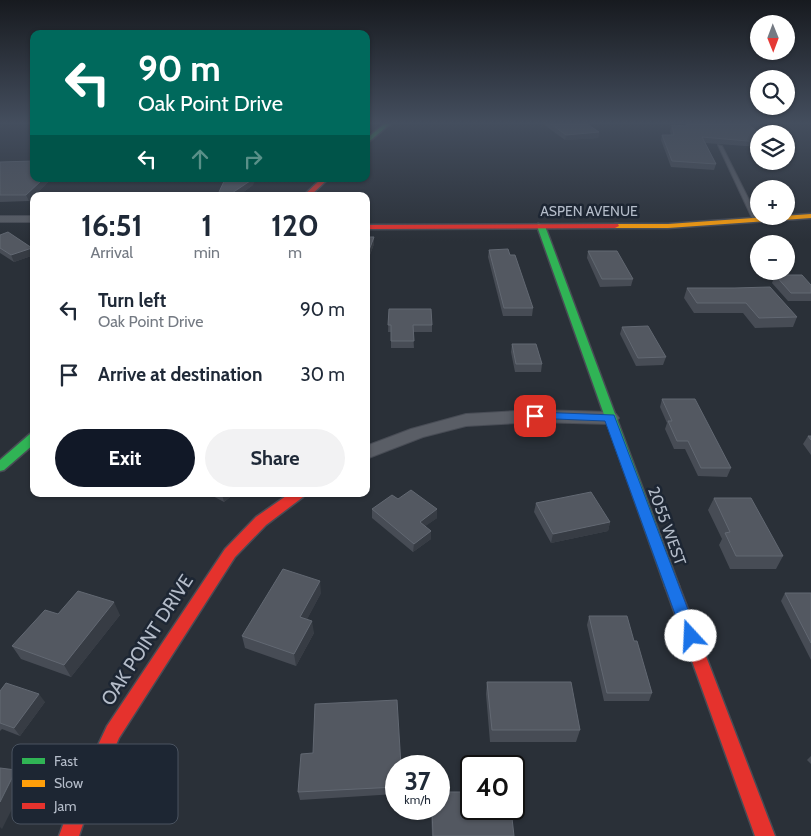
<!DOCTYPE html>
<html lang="en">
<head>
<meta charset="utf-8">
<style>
  :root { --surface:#fff; --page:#f2f2f3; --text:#1f2937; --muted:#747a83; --accent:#111827 }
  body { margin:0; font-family:Cabin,sans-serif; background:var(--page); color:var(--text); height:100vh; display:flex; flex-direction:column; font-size:19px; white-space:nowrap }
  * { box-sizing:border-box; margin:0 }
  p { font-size:16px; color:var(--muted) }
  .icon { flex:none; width:28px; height:28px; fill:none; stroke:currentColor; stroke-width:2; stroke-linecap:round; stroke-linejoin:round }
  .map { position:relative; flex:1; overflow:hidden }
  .drawer { position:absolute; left:30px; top:192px; width:340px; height:305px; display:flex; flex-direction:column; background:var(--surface); border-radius:10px; box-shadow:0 1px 4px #0004 }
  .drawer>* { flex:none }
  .guide { position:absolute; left:30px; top:30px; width:340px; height:152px; border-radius:10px; box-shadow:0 1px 4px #0004; background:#00695c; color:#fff; overflow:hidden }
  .needle { width:32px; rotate:179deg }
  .controls { position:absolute; left:750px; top:15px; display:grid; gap:10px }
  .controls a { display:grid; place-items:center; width:45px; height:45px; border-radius:50%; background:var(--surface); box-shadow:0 1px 4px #0004; font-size:25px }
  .speed { position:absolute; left:385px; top:755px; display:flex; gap:10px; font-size:25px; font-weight:700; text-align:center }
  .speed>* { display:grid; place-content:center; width:65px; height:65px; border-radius:50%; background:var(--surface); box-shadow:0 1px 4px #0004; line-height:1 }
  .speed small { font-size:12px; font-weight:400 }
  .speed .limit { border:2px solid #111; border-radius:8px; background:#fff; color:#111 }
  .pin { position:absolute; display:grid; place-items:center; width:42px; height:42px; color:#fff; margin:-21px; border-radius:10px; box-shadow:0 2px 8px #0006 }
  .me { position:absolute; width:55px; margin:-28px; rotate:340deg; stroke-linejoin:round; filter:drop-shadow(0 0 4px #0008) }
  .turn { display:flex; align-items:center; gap:18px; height:105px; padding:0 25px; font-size:22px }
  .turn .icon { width:65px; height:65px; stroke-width:2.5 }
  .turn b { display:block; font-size:35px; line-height:42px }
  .lanes { display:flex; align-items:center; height:48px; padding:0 25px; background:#0003; justify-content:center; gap:25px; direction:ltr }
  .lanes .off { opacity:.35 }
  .eta { display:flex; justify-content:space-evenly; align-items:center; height:85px; text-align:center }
  .eta b { font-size:30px; font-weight:700; line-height:35px }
  .cta { display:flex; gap:10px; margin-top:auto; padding:10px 25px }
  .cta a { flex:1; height:58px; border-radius:30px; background:var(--accent); color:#fff; font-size:20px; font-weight:700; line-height:58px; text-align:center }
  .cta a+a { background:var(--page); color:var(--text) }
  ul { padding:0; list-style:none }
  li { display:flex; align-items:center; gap:15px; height:65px; padding:0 25px }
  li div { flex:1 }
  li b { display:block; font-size:19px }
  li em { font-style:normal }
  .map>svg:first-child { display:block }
</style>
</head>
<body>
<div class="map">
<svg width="811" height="836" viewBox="0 0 811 836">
  <rect width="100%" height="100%" fill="#2a3038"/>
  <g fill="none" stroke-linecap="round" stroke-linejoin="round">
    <g stroke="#484c55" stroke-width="2">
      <path id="lane" d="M718 145 722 146 759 220 758 221 753 220Z"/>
    </g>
    <g stroke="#484c55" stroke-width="2">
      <path id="street" d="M0 216H34V222H0Z
        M535 410 610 412 616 414 619 418 616 422 610 424 535 422 466 426 423 437 366 459V446L411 429 466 414Z"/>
    </g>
    <g stroke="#484c55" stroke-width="3">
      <path id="fast" d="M384 124H390L366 144V139Z
        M538 224 545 226 679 586 677 590 672 592 667 590 665 586 537 226Z
        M34 433V444L4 470 0 471V460L30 434Z"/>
    </g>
    <g stroke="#484c55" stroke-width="3">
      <path id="slow" d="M811 214V218L668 228H615L611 226 615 224H668Z"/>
    </g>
    <g stroke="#484c55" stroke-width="3">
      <path id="jam" d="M321 179H328L310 196H303Z
        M618 224 619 226 615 228 366 229V225Z
        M289 494H304L303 497 266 525 235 557 119 738 87 812 79 836H59L71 803 107 726 225 549 256 517Z
        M672 580 677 582 679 586 775 836H755L665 586 667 582Z"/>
    </g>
    <use href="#lane" fill="#5a5e66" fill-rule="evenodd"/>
    <use href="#street" fill="#5a5e66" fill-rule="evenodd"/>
    <use href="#fast" fill="#30b455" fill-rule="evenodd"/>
    <use href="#slow" fill="#ff9f0a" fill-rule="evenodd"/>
    <use href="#jam" fill="#e5322d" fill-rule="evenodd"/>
  </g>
  <path fill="#474c55" d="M543 124H587L599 132 598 138 565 140Z
    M686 124H748L759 134V147L705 143 716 164 714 170 671 167 661 140 662 135H671L670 131 672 125 686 126Z
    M0 162 34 179H51L29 201 0 202Z
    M253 185 238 196H220L219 192Z
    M0 235 32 248 34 251V255L14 262 0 253Z
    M366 237H374V244L368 260H366Z
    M489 250 533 308 532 316H503L488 257Z
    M588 251 633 279 631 286 600 287 587 258Z
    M775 275 811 293V301H788L772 283Z
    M687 288H734L797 317 793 327 755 328 743 313H694L684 298Z
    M389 309 432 325V332H413L414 348H391V332H388Z
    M622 327 666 357 663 365 636 366 620 334Z
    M512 344 542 364 541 372H515L511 352Z
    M662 399 731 468 727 477 698 476 685 449H674L665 429 667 423 660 407Z
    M808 436H811V455L803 444Z
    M209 494H234L224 502Z
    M714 498 783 556 776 569H730L719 545 722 539 708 510Z
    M398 499 437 518 425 526 431 531V539L413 552 372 518V509Z
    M536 503 610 522 608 531 551 543 534 512Z
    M321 593 307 619 314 633 296 666 245 648 242 636Z
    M785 593H811V660L781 601Z
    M58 614 120 615 71 677 21 659 12 646Z
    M589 616 652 693 649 701H604L587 625Z
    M487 682 580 730 576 742H490L486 694Z
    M0 691 45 702 20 736 2 729 0 731Z
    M811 756V764L807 760Z
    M396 766V794L300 800 298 792Z
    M431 809H439L514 836H432Z"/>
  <path fill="#373c44" d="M599 132 598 138 565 140 566 135Z
    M43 179H51L29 201 26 195Z
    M253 179H256L253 185 238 196H232V193Z
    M374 237V244L368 260V253Z
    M32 248 34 251V255L14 262 11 255Z
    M222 494H234L224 502Z
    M437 509V518L420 530V522Z
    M610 522 608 531 551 543 553 534Z
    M431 531V539L413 552 414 544Z
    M320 581 321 593 302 629 300 617Z
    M114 602 120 615 71 677 64 665Z
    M312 621 314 633 296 666 294 654Z
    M39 694 45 702 20 736 14 728Z
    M16 770 26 781 2 829 0 827V802Z"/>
  <path fill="#535861" stroke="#626872" d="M551 124H587L599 132 566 135Z
    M688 124H748L760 134H759V142L702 137 716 164 672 161 662 135H674L672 125 688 126Z
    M34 161V162L31 164H34V179H43L26 195H0V162Z
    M225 179H253L232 193 219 192Z
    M8 232 32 248 11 255 0 248V235Z
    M366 237H374L368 253H366Z
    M508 249 510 255H515L533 308H504L489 250Z
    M588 251H617L633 279H602Z
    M775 275H802L811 285V293H791Z
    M770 287 797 317 759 318 746 303H697L687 288H734Z
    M389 309H431L432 325H413L414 341H391V325H388Z
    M648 326 666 357 638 358 622 327Z
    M512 344H536L542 364H516Z
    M662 399H695L731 468H701L688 441H677L668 421H672Z
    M808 436H811V440Z
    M411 490 437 509 420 522 431 531 414 544 372 509 392 495 398 499Z
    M591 492 610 522 553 534 536 503Z
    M714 498H751L783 556H736L725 533 730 532Z
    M283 569 320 581 300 617 312 621 294 654 242 636Z
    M78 591 114 602 64 665 12 646 45 610 58 614Z
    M785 593H811V643Z
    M589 616H627L634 641H637L652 693H607Z
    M487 682H571L580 730H492Z
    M6 683 39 694 14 728 0 723V691Z
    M397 700 401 766H396V787L298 792 301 754 313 753 315 704Z
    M0 768 16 770 0 802Z
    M439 792H471V809H511L514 836H433L432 809H439Z"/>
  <linearGradient id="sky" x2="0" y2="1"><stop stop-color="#171a1f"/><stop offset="0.51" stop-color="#444e5e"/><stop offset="1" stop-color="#444e5e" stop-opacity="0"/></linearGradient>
  <rect width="811" height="241" fill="url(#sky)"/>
  <path fill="#1a73e8" stroke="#114b97" d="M535 412 614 415 698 636 696 641 691 643 685 641 683 636 605 421 531 418 529 416 531 413Z"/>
  <g text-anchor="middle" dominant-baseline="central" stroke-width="5" stroke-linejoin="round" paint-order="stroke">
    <g font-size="14" fill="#b4bcc9" stroke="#1d2633">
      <text x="589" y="211">ASPEN AVENUE</text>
    </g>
    <g font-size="16" fill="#b4bcc9" stroke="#1d2633">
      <text transform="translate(667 526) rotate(70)">2055 WEST</text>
    </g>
    <g font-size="19" fill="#b4bcc9" stroke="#1d2633">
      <text transform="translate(147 640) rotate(-57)">OAK POINT DRIVE</text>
    </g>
  </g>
  <rect x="12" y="744" width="166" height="80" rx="8" fill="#1d2633" stroke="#4a5360" stroke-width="1"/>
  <rect x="22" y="758" width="23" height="6" fill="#30b455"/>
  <rect x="22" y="780" width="23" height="7" fill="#ff9f0a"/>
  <rect x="22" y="803" width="23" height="6" fill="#e5322d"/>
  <g font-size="14" fill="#b4bcc9">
    <text x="54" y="766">Fast</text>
    <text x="54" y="788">Slow</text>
    <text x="54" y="811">Jam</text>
  </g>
</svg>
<div class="controls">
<a><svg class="needle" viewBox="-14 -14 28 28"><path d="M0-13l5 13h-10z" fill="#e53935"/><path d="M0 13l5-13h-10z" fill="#747a83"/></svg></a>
<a><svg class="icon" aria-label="search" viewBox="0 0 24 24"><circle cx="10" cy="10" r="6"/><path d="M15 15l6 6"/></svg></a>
<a><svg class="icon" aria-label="layers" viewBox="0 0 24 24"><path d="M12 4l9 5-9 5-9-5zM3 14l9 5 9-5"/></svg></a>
<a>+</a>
<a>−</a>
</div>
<div class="speed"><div>37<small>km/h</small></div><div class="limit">40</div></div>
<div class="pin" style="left:535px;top:416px;background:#d93025"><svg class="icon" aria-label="arrive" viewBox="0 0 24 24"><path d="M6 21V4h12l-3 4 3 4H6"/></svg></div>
<svg class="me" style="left:691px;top:636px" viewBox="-20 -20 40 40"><circle r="19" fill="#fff"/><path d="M0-13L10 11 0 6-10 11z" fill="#1a73e8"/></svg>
<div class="guide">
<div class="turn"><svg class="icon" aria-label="left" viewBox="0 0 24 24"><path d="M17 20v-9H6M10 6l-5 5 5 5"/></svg><div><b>90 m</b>Oak Point Drive</div></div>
<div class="lanes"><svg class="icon" aria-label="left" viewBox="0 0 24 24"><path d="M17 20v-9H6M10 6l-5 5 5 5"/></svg><svg class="icon off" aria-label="ahead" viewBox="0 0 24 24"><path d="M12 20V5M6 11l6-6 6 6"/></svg><svg class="icon off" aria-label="right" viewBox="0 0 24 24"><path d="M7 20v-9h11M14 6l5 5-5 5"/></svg></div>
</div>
<section class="drawer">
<div class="eta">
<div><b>16:51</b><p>Arrival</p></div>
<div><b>1</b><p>min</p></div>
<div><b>120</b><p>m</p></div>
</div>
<ul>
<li><svg class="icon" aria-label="left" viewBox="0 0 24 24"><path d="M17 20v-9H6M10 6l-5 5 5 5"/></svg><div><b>Turn left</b><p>Oak Point Drive</p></div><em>90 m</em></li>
<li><svg class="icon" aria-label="arrive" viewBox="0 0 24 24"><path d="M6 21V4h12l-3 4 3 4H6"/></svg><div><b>Arrive at destination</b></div><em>30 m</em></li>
</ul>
<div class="cta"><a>Exit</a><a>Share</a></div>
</section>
</div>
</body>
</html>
